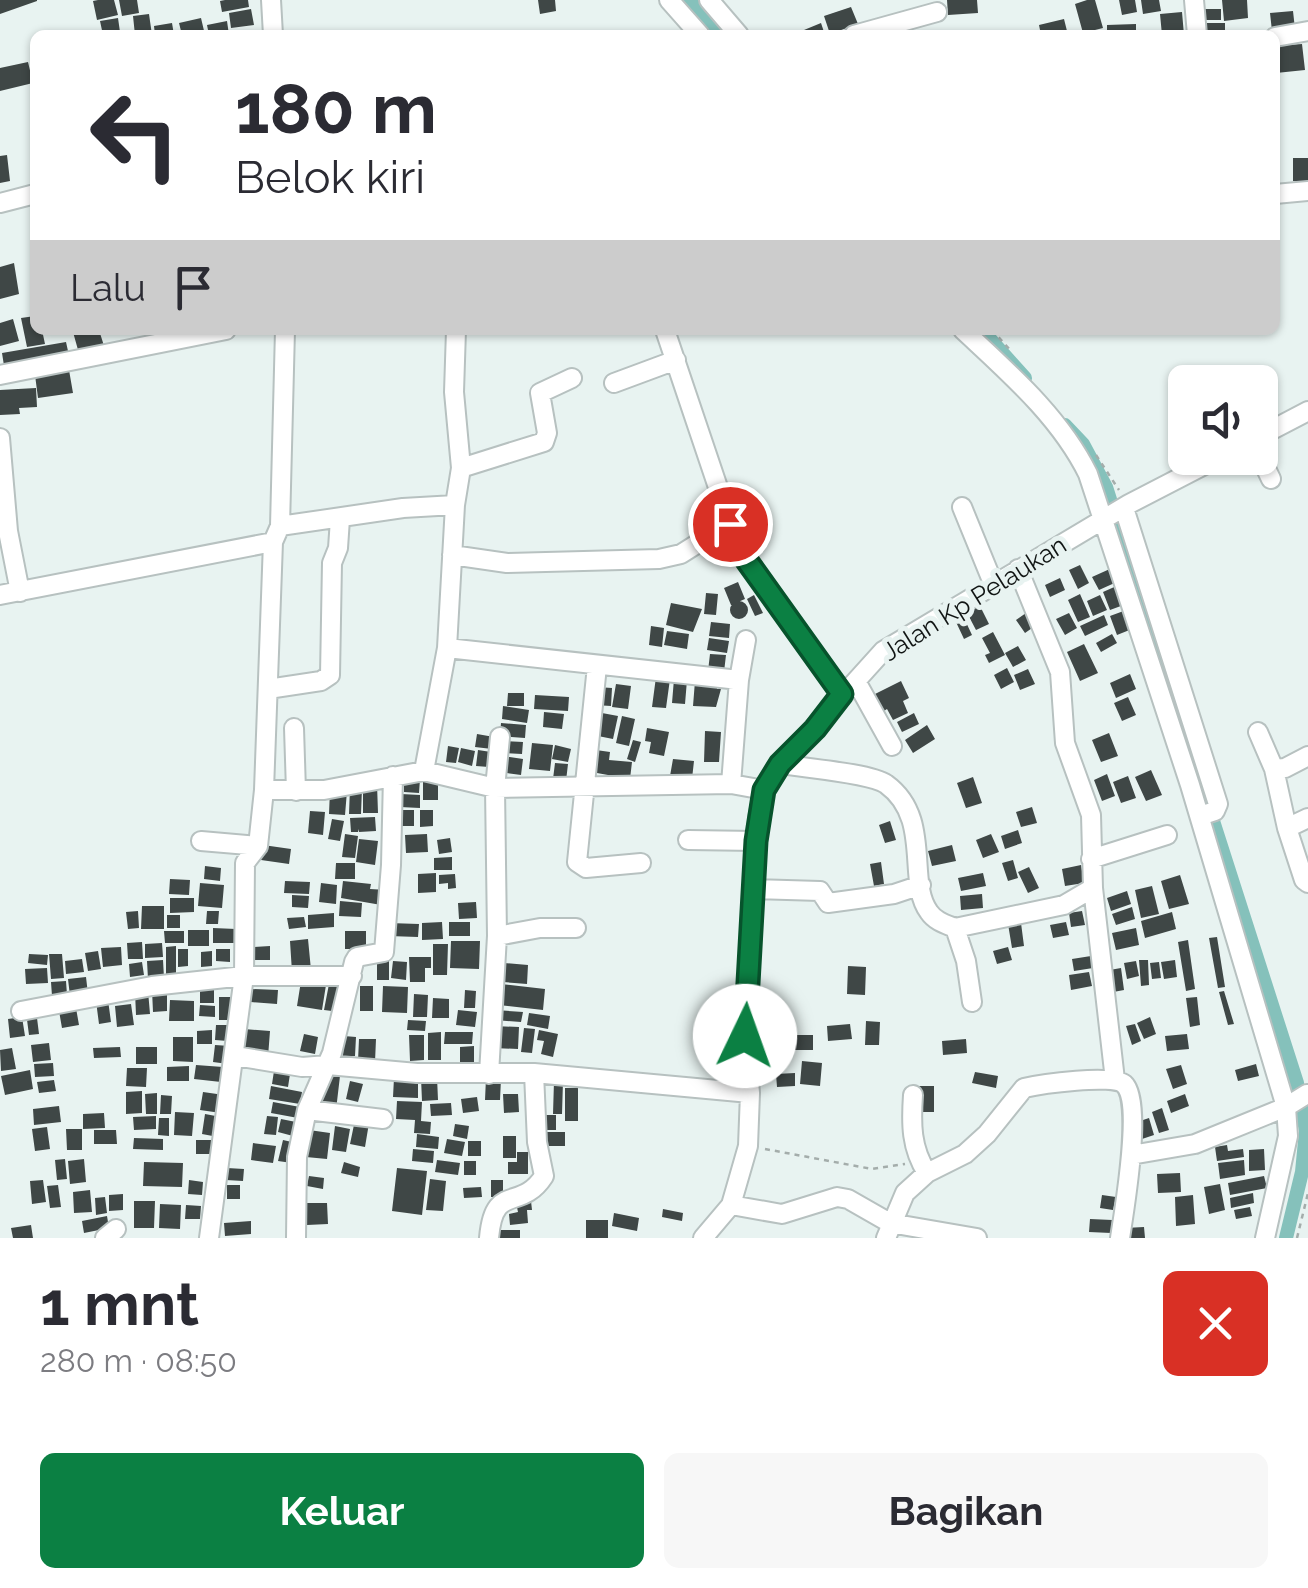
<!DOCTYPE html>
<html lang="id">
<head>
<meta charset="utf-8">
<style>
  :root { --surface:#fff; --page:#f7f7f7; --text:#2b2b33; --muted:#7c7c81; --accent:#0b8043 }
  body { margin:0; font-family:Raleway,sans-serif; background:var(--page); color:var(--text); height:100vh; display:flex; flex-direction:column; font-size:38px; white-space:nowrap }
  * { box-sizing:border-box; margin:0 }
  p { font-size:32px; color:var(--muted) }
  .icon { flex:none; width:55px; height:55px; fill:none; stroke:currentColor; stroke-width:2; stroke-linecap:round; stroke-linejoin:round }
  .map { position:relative; height:1238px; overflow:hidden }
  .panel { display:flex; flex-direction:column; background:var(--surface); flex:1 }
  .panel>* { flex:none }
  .top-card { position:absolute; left:30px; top:30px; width:1250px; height:305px; border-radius:15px; box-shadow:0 2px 8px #0004; background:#fff; color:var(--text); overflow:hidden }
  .buttons { position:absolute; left:1168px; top:365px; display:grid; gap:20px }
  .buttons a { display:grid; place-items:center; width:110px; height:110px; border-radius:15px; background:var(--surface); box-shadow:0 2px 8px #0004; font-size:50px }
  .pin { position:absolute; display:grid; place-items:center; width:85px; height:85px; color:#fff; margin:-42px; border:5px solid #fff; border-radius:50%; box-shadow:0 2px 10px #0007 }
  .me { position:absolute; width:110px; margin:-55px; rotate:3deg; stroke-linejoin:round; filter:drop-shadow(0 0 8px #0008) }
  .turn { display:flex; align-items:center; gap:35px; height:210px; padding:0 40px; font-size:45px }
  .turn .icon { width:130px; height:130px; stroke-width:2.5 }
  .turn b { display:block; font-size:70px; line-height:85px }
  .then { display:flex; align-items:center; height:95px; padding:0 40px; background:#0003; gap:20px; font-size:38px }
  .round { display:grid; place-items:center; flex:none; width:105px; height:105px; border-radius:15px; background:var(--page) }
  .headline { display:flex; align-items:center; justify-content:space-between; height:170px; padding:0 40px }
  h1 { font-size:60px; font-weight:700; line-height:75px }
  .action { display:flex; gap:20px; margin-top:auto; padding:20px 40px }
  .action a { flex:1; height:115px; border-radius:15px; background:var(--accent); color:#fff; font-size:40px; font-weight:700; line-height:115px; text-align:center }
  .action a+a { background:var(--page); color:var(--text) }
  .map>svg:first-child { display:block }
</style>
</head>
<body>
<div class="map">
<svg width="1308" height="1238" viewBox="0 0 1308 1238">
  <rect width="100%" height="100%" fill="#e8f3f1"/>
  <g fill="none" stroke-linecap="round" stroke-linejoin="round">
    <path stroke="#85c1bb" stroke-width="14" d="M689 0 720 35
      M982 330 1025 378
      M1065 425 1083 444 1106 487 1297 1083 1306 1131 1302 1172 1286 1238"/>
  </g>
  <path fill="#3f4746" d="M0 0H37V1L0 14Z
    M98 0H114L118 15 97 20 93 1Z
    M119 0H137L139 13 122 16Z
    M225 0H248L249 7 222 12 220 1Z
    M538 0H555L556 11 540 14Z
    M947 0H977L978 13 948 15Z
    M1087 0H1095L1103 28 1083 33 1075 4Z
    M1119 0H1135L1137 12 1122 15Z
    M1141 0H1159L1161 11 1143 14Z
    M1222 0H1247L1248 18 1224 21Z
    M851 7 858 24 830 34 824 16Z
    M251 9 254 25 231 28 229 13Z
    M1198 9H1221V20H1198Z
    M1293 11 1295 29 1272 31 1270 13Z
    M1182 12 1184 35H1162L1160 14Z
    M149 14 152 35H135L133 16Z
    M118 18 120 32 103 35 100 21Z
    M201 18 205 35H182L179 23Z
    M1064 19 1068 35H1041L1039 25Z
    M227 21 229 35H209L207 25Z
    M172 23 174 35H155L154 26Z
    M821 23 825 35H806L804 30Z
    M1204 23H1225V35H1204Z
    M1136 24V35H1107V25Z
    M1302 44 1305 70 1276 73 1275 46Z
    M28 62 33 83 0 91V68Z
    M7 155 10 181 0 183V156Z
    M1293 158H1308V181H1293Z
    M14 263 19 294 0 299V267Z
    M35 316V330H42L45 344 27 347 21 318Z
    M13 319 19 341 0 346V323Z
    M79 330H99L105 349 80 357 73 332Z
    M66 342 70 360 5 372 2 353Z
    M69 370 73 393 38 398 35 375Z
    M36 388 37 407 19 408 20 414 0 415V390Z
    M1080 565 1089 583 1078 589 1069 570Z
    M1112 568 1119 581 1099 590 1092 577Z
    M1060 578 1065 590 1050 597 1045 585Z
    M738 582 745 599 731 605 724 588Z
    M1121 584 1129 603 1110 610 1103 592Z
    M706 593 718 594 716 615 704 614Z
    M1080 594 1090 617 1078 622 1068 600Z
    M754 595 763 613 755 616 747 599Z
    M1100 595 1107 610 1093 616 1087 601Z
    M730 610a9 9 0 1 1 18 0a9 9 0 1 1-18 0Z
    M978 602 989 624 976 630 965 609Z
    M671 603 702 609 693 632 666 625Z
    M1129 609 1137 627 1117 635 1110 616Z
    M1026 613 1035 626 1025 633 1016 620Z
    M1069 613 1077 628 1065 635 1056 619Z
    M1104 615 1108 625 1085 636 1080 626Z
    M964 618 972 635 964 639 956 622Z
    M711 622 730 624 729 638 709 636Z
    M651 626 664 628 662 647 649 645Z
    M667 631 689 634 687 649 664 645Z
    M993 632 1005 655 989 663 985 655 990 653 982 638Z
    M1112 634 1117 643 1101 652 1096 643Z
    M709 638 729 641 727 653 707 650Z
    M1084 644 1098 673 1080 681 1067 652Z
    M1018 646 1026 660 1013 667 1005 653Z
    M710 654 726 655 724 672 708 671Z
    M1007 668 1014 682 1001 689 994 675Z
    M1028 669 1035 684 1020 690 1014 675Z
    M1130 674 1136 689 1116 698 1110 683Z
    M656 677 670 679 666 708 652 707Z
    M674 679 687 680 685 704 672 703Z
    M695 681 717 682V689H721L716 707 693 706Z
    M901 681 909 698 903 701 908 713 893 720 887 709 884 711 875 694Z
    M616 684 631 686 628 709 612 707Z
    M597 687 612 688 611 706 595 705Z
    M508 693H524V706H507Z
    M535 695 569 697 568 711 534 709Z
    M1128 697 1136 715 1122 721 1114 703Z
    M503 706 529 710 527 723 502 719Z
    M544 712 564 714 562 729 543 727Z
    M602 713 618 716 613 739 598 736Z
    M914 713 919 724 902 732 897 722Z
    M622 716 635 719 629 746 616 743Z
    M501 723 526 725 525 738 500 736Z
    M927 725 935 739 913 753 905 740Z
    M647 728 669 732 664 756 649 753 651 742 645 741Z
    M705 731 721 732 719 762H704Z
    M1109 733 1118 756 1101 762 1092 740Z
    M477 734 494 737 492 749 475 747Z
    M633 740 641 742 635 762 627 759Z
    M503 741 523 742 522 754 502 753Z
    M532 743 553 745 550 771 529 769Z
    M555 745 571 749 568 762 552 759Z
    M448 746 459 748 456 763 446 762Z
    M461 748 475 751 472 766 458 762Z
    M589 749 610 752 609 760 632 762 630 779 586 771Z
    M478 750 491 752 489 767 476 766Z
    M502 756 523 759 521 775 500 772Z
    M673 759 694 761 692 779 670 776Z
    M555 763 568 764 566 781 553 779Z
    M1151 770 1162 795 1146 801 1135 777Z
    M1107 774 1115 796 1102 801 1094 780Z
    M1128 776 1136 798 1121 803 1113 782Z
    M973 777 982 803 966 808 957 783Z
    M404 779H420L419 793 404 792Z
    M423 781H438V800H423Z
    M363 784H377L378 813H363Z
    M350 787 362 788 361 814H349Z
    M330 790 347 791 345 815 329 814Z
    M401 794 420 795V808L400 807Z
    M1032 807 1037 823 1021 827 1016 812Z
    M398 810H414V826H398Z
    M420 810H433V826L420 827Z
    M310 811 325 812 323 835 308 833Z
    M375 817 376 831 359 832V829L358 832H351L350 818Z
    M332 819 344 821 340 841 328 839Z
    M890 821 896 840 885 843 879 825Z
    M1018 830 1022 843 1005 849 1001 836Z
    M345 834 358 836 355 858 342 857Z
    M427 834 428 852 406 853 405 835Z
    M991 834 999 852 983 858 976 840Z
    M450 838 452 852 439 854 437 840Z
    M359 839 378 841 375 865 356 862Z
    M263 845 291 849 289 864 261 860Z
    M952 845 956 861 932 866 928 851Z
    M452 857V870H434V858Z
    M1013 860 1018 878 1008 881 1002 863Z
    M881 862 884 884 874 886 870 864Z
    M336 863H355V879H335Z
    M1081 865 1084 883 1065 886 1062 869Z
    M205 866 221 868 220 881 204 879Z
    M1029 867 1039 888 1028 893 1018 872Z
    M436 873V892L418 893V874Z
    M983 873 986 886 961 891 958 878Z
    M455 874 456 888 448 889V883L439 884V875Z
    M1180 875 1189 904 1169 909 1161 881Z
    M170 879 190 880 189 895 169 894Z
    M285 881 310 882 309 894 284 893Z
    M343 881 371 884 370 889 387 890V906L341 898Z
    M200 883 224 885 222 908 198 906Z
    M321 883 337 885 336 904 319 902Z
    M1152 886 1159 914 1141 918 1135 890Z
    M1127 891 1131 904 1111 911 1107 898Z
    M982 894 983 908 961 910 960 896Z
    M292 895 309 896 308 908 292 907Z
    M170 898H194V912L170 913Z
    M340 901 362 903 361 917 339 916Z
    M476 902 477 918 459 919 458 903Z
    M142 906H164V929H141Z
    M1132 907 1135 919 1116 925 1112 914Z
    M138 911 139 928 128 929 126 912Z
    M207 911H219L218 924H206Z
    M1082 911 1085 925 1071 927 1069 913Z
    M1172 912 1176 929 1145 938 1141 921Z
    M334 913V927L308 929V915Z
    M167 915H180V928H167Z
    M304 917 306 927 289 929 287 918Z
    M442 922 443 939 422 940V923Z
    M449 922H470V936H449Z
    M1066 922 1069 935 1053 938 1050 925Z
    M389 923 419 924 418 937 389 936Z
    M1021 923 1024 946 1012 948 1008 924Z
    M213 928 236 929V943H213Z
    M1136 928 1139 945 1116 950 1112 933Z
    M188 930H209V946H188Z
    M164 931H184V943H165Z
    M345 931H366V949H345Z
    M1217 937 1225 987 1218 988 1209 938Z
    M308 939 311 970 292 972 290 941Z
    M1188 940 1195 989 1186 991 1178 942Z
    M451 941H480L479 969 450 968Z
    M142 942 143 959H128L127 943Z
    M162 943 163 957 145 958V944Z
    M433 944H448L447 975H433Z
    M176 946V977H166V947Z
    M270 946V960H253L252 947Z
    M121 947 122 965 103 967 101 948Z
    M1008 947 1012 960 997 964 993 951Z
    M178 949H188V966L178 967Z
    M216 949H230V962L216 961Z
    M98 951 101 969 88 971 85 953Z
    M212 951V966L201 967V952Z
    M29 954 48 955 47 965 28 963Z
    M49 954H62L64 978 51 979Z
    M377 955H389V980H377Z
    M1091 956 1093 968 1074 971 1072 959Z
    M409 957H431V968H425V982H410Z
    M82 959 84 972 66 974 65 961Z
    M163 960 164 978 148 979 147 961Z
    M1139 960H1148L1149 985 1141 986Z
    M1175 960 1177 977 1164 979 1161 962Z
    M393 961 407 962 406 980 391 978Z
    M1136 961 1139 976 1127 979 1124 963Z
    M142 962 144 975 130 977 129 964Z
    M1159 962 1161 978 1152 979 1150 963Z
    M504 963 528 965 527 984 503 982Z
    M848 966 866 967 865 995 847 994Z
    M47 968 48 983 26 984 25 969Z
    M1121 968 1124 990 1108 993 1104 971Z
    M1089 972 1092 986 1071 990 1069 975Z
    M86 977 88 994 70 996 68 979Z
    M66 981 67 995 52 996 51 982Z
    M301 981 326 985 322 1010 297 1006Z
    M329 984 344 987 340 1012 324 1010Z
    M501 984 545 989 543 1010 499 1005Z
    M360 986H373V1011H360Z
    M383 986 408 987 407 1013 382 1012Z
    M200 988H214V1003H200Z
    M167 989V1011L153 1012 152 990Z
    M252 989 278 990 277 1004 251 1002Z
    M465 990 476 991 475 1008H464Z
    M148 991 150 1014 136 1015 135 992Z
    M1224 991 1234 1024 1228 1025 1219 992Z
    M414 994 428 995 427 1017H413Z
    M219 997H231V1020H219Z
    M1197 997 1200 1025 1190 1027 1186 998Z
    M433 998 449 999V1018H432Z
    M108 1000 111 1022 99 1024 96 1001Z
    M170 1000 194 1001V1021H169Z
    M131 1004 134 1025 117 1027 115 1006Z
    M200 1005 215 1006V1017L199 1016Z
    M76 1008 79 1025 62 1028 59 1011Z
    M36 1010 39 1034 29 1035 26 1012Z
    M458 1010 477 1012 475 1027 456 1025Z
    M496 1010 523 1012 521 1022 495 1020Z
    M529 1013 550 1016 548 1029 527 1025Z
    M22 1017 25 1036 10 1038 8 1019Z
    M1150 1017 1156 1034 1144 1039 1137 1023Z
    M408 1020 426 1021 425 1031 407 1030Z
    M866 1021 880 1022 879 1045H865Z
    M850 1024 852 1039 828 1041 827 1026Z
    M1135 1024 1141 1041 1132 1045 1126 1026Z
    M216 1025H229L228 1041 215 1040Z
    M494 1026 519 1027 518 1049 493 1048Z
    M524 1028 535 1029 532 1053 521 1052Z
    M244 1029 270 1031 268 1057 242 1055Z
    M212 1030V1044H197V1031Z
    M539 1030 558 1034 553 1057 541 1054 544 1041 537 1040Z
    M441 1032V1060H428V1033Z
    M445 1032H473L472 1044H444Z
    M304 1034 318 1037 315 1054 300 1051Z
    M1187 1034 1189 1049 1167 1051 1165 1036Z
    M409 1035H424V1060L410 1061Z
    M782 1035H813V1050H782Z
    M344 1036 356 1037 355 1056H343Z
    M173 1037H193V1062L173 1061Z
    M359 1039H376L375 1062 358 1061Z
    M966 1039 967 1053 943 1055 942 1041Z
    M49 1043 51 1060 33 1062 31 1045Z
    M215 1045 230 1046 228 1064 213 1062Z
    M474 1046V1064H460V1047Z
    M120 1047 121 1057 94 1058 93 1048Z
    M136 1047H157V1064H136Z
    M12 1048 16 1069 1 1071 0 1050Z
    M802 1061 822 1063 820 1086 800 1084Z
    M53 1063 54 1076 35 1077 34 1064Z
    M1256 1064 1259 1076 1238 1081 1235 1070Z
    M196 1065 223 1067 221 1082 194 1079Z
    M1181 1065 1187 1084 1173 1089 1166 1069Z
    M189 1066V1081H167V1067Z
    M127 1068H147L146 1087 126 1086Z
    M30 1070 33 1089 5 1095 1 1076Z
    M274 1071 290 1074 288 1087 272 1084Z
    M975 1072 998 1076 996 1088 972 1083Z
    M317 1073 340 1076 336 1110 313 1107Z
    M795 1073V1086L777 1087 776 1074Z
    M437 1077 438 1100 422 1101 421 1078Z
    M394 1078 418 1079V1098L393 1097Z
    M486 1078 501 1079 500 1100H485Z
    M54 1080 56 1091 39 1093 37 1082Z
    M350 1081 363 1084 358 1102 346 1099Z
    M554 1081H563L562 1114H553Z
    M271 1086 302 1092 300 1104 269 1099Z
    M918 1086H934V1112H918Z
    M565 1088H578V1121H565Z
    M142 1091V1113L126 1114V1092Z
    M203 1092 224 1095 221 1113 200 1110Z
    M157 1093V1114H146L145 1094Z
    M503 1094H518L519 1112 504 1113Z
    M1185 1094 1189 1106 1171 1113 1167 1101Z
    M161 1095 172 1096 171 1114H160Z
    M477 1097 479 1111 463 1113 461 1099Z
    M397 1101 422 1102 421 1121 431 1122 430 1134 414 1133 415 1120 396 1119Z
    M273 1102 300 1107 298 1118 271 1113Z
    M451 1103 452 1115 431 1116 430 1104Z
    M59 1106 61 1122 34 1125 33 1109Z
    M1162 1108 1169 1130 1159 1133 1152 1112Z
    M175 1112 194 1113 192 1136 174 1135Z
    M104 1113 105 1128 83 1129V1114Z
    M205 1114 221 1117 218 1137 202 1134Z
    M537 1115H556V1130H538Z
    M156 1116V1129L134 1130 133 1117Z
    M267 1116 278 1117 276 1135 264 1134Z
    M159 1118H169V1136L158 1135Z
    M1149 1118 1154 1135 1139 1140 1134 1123Z
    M281 1119 296 1122 293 1136 278 1132Z
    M355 1120 369 1123 365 1147 350 1144Z
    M455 1124 469 1126 467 1139 453 1136Z
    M335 1126 350 1129 346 1152 332 1150Z
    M47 1127 50 1149 35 1151 32 1129Z
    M66 1129H82V1150H67Z
    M94 1130H116L117 1144H94Z
    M309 1130 330 1133 327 1159 306 1157Z
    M543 1132H565V1146H543Z
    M417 1134 439 1137 438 1149 416 1147Z
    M503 1136H516V1158H503Z
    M134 1138 163 1139V1150L133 1149Z
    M447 1139 465 1142 462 1156 444 1153Z
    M196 1140H216L215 1154H196Z
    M283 1140 296 1143 292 1163 278 1161Z
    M468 1141H481V1156H468Z
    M253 1143 276 1146 273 1163 251 1160Z
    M1227 1145 1228 1151 1243 1149 1244 1157 1217 1161 1215 1147Z
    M413 1149 434 1151 433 1163 412 1161Z
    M1264 1149 1265 1170 1249 1171V1150Z
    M517 1152H528V1174H508V1162H517Z
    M65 1159 67 1179 57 1180 55 1160Z
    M84 1159 86 1182 70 1184 68 1161Z
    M437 1160 460 1163 458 1175 435 1172Z
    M1244 1160 1245 1175 1220 1179 1218 1163Z
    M464 1161H476V1175H464Z
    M144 1162 183 1163 182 1187 143 1186Z
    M344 1162 360 1167 358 1177 341 1173Z
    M227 1168 244 1169 243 1181 226 1180Z
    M397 1168 427 1171 422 1215 392 1211Z
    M1180 1173 1181 1192 1158 1193 1157 1174Z
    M309 1176 324 1178 323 1189 307 1186Z
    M1264 1176 1267 1188 1230 1195 1228 1183Z
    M430 1179 446 1181 443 1211 426 1210Z
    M43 1180 46 1202 32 1204 30 1181Z
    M189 1180 203 1182 202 1195 188 1194Z
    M491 1180H503V1197H491Z
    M1220 1184 1225 1210 1209 1214 1204 1187Z
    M58 1185 61 1207 50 1208 47 1186Z
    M227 1185H240V1199H227Z
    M481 1187 482 1197 464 1198 463 1188Z
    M90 1190 92 1212 74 1213 73 1192Z
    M1253 1193 1254 1203 1231 1208 1230 1198Z
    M123 1194V1210L109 1211V1195Z
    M1102 1195 1116 1197 1113 1210 1100 1208Z
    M1193 1195 1195 1224 1176 1226 1175 1197Z
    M105 1197 107 1213 96 1215 95 1198Z
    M134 1201H155L154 1228H134Z
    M531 1201 532 1210H527L528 1223 510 1225 509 1214 518 1212 516 1203Z
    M306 1203H327L328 1224 307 1225Z
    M160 1204 181 1205 180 1229 159 1228Z
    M186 1205 201 1206 200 1219H185Z
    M1250 1207 1252 1216 1236 1219 1234 1210Z
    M663 1209 683 1213 682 1221 662 1217Z
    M614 1213 639 1218 637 1231 612 1226Z
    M107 1216 109 1228 84 1233 82 1221Z
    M1090 1219 1112 1220 1111 1233 1089 1232Z
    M586 1220H608V1238H586Z
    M251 1221V1234L225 1236 224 1223Z
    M31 1225 33 1238H13L11 1228Z
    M1144 1227 1145 1238H1125V1228Z
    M492 1230H520V1238H492Z"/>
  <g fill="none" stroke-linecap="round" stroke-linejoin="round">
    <g stroke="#b7c1c0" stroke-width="22">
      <path id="minor" d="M271 0 273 35
        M669 0 700 35
        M709 0 739 35
        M1194 0 1197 35
        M854 35 937 12
        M1275 37 1308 31
        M1275 194 1308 191
        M0 203 35 194
        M456 330 454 392 461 468
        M665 330 730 523 747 561 842 694
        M963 330C1009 373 1060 417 1088 474L1190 785 1286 1107 1288 1136 1265 1238
        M0 375 226 330
        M614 383 676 360
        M1260 436 1308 411
        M0 438 8 531 20 592
        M1260 456 1271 479
        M455 505 461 468 544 442 547 433 540 393 572 378
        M962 507 993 583
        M1124 508 1218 804 1215 811 1200 816
        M280 526 403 508 455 505 447 648 424 771
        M452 555 507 563 659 559 681 554 730 523
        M1018 569 1060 672 1065 743 1091 815 1093 888 1115 1080
        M0 595 273 542
        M447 648 739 680
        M597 666 577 862 586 868 641 863
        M856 681 892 746
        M268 689 321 681 330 675 332 563 338 548 340 519
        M294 728 296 791
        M1258 732 1274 769 1285 768 1308 756
        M781 764C803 768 870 773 886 784 933 818 906 881 929 912 935 921 945 924 955 928
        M1274 769 1287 828 1304 880 1308 883
        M731 784 739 680 746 640
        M264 790H324L424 771 495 788 731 784 764 790
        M1287 828 1308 818
        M688 840 756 841
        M201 841 258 846
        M1091 859 1167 835
        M754 889 820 891 828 903 894 894 921 885
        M497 936 540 928H576
        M972 1002 966 961 955 928 1064 905 1093 888
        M21 1011 152 986 244 976H352
        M235 1056 302 1067 328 1065 417 1073H534L750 1093
        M489 1074 497 936 495 788 500 737
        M913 1095C911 1124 911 1148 927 1173
        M307 1110 383 1119
        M1131 1155 1195 1144 1286 1107 1307 1094
        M731 1205 782 1214 837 1197 848 1199 890 1223 977 1238
        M105 1238 116 1229
        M209 1238 244 976 245 863 258 846 264 790 273 542 280 526 285 330
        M296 1238 297 1157 307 1110 332 1053 354 962 357 957 384 952 391 865 393 776
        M489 1238C494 1181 520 1213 544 1176L537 1142 534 1073
        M703 1238 731 1205 748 1146 750 1093 745 1036 758 818 764 790 781 764 883 651 1129 504 1218 458
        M886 1238 905 1193 927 1173 965 1154 987 1134 1024 1088C1041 1084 1113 1074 1124 1084 1143 1101 1124 1212 1120 1238"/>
    </g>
    <path stroke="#a4adab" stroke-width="2.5" stroke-dasharray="5 5" stroke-linecap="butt" d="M992 330 1012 352
      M1096 455 1119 490
      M765 1149 872 1169 905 1164
      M1297 1238 1308 1193"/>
    <use href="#minor" stroke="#fff" stroke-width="18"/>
  </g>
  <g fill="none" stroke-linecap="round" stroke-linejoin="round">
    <g stroke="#07532c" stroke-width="25">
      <path id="route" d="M730 524 747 561 842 694 815 729 780 764 764 790 756 841 745 1036"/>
    </g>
    <use href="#route" stroke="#0b8043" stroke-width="18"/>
  </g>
  <g text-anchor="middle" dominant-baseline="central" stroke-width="10" stroke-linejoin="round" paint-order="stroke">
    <g font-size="25" fill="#111514" stroke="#e8f3f1">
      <text transform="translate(974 598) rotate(-32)">Jalan Kp Pelaukan</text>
    </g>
  </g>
</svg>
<div class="buttons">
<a><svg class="icon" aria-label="sound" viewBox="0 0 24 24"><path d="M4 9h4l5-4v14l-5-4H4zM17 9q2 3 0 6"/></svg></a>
</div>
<div class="pin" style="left:730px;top:524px;background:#d93025"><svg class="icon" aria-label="arrive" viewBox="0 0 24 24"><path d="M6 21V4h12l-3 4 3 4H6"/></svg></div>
<svg class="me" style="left:745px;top:1036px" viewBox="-20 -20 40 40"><circle r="19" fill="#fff"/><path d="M0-13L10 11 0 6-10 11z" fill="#0b8043"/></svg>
<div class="top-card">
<div class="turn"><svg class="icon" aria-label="left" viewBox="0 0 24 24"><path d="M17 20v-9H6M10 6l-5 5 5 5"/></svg><div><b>180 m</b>Belok kiri</div></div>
<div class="then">Lalu<svg class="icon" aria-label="arrive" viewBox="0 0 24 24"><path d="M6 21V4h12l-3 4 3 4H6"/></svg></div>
</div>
</div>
<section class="panel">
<div class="headline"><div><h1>1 mnt</h1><p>280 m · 08:50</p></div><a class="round" style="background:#d93025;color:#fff"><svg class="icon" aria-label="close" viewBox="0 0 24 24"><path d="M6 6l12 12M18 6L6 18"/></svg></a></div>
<div class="action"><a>Keluar</a><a>Bagikan</a></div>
</section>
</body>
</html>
